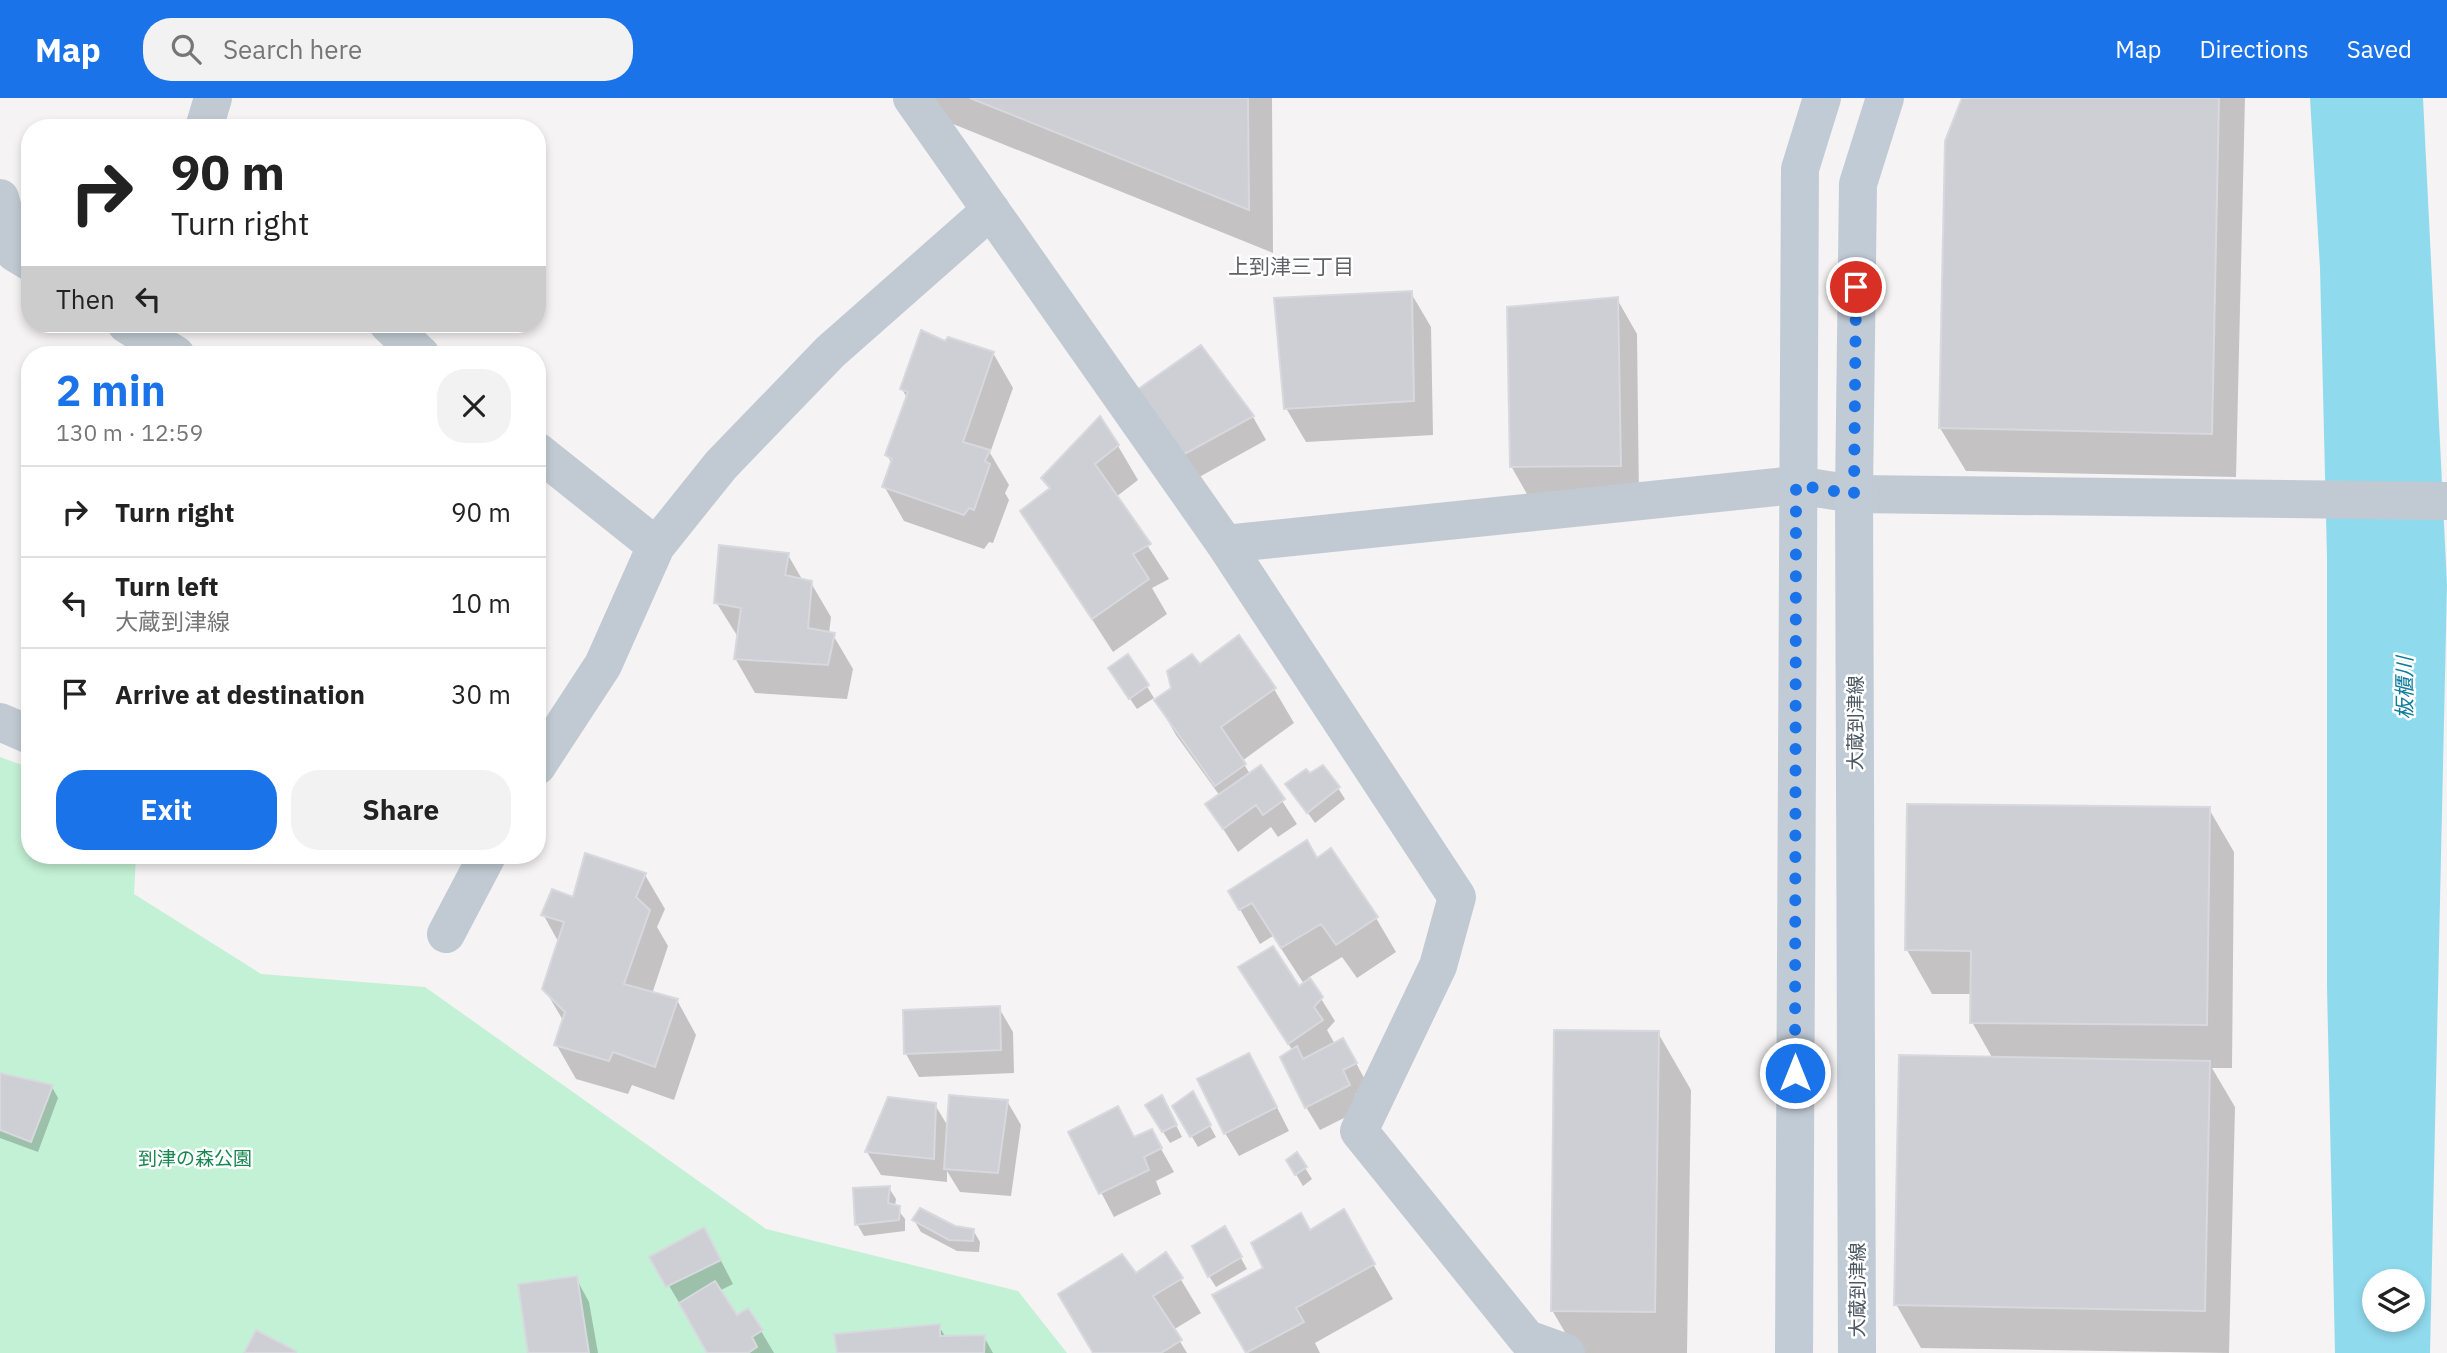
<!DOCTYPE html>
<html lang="en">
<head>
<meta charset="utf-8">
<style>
  :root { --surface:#fff; --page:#f2f2f2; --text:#222; --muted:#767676; --line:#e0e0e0; --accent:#1a73e8 }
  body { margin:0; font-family:"IBM Plex Sans","Noto Sans JP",sans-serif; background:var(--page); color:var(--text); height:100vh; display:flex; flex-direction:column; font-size:26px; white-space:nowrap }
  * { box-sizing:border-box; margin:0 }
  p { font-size:23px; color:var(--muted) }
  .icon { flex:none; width:38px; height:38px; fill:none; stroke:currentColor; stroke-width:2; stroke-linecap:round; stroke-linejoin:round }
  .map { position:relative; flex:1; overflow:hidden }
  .sheet { position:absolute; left:21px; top:248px; width:525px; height:518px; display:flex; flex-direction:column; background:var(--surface); border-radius:28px; box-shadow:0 4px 10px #0003 }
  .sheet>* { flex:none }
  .guide { position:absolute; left:21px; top:21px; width:525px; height:214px; border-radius:28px; box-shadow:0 4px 10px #0003; background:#fff; color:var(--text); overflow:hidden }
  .buttons { position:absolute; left:2362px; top:1171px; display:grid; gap:14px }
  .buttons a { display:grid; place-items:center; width:63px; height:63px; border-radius:50%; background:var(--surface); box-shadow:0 4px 10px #0003; font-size:35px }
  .pin { position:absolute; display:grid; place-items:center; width:60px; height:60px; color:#fff; margin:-30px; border:4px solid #fff; border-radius:50%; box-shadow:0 2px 7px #0007 }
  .me { position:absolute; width:77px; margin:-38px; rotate:0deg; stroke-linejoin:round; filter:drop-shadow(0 0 5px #0008) }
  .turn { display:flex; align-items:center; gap:24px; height:147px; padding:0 35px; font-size:32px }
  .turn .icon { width:91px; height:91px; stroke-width:2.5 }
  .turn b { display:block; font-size:49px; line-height:60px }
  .then { display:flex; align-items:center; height:66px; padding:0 35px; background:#0003; gap:14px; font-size:26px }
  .round { display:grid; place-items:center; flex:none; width:74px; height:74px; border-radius:28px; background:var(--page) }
  .overview { display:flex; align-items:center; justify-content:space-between; height:119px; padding:0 35px }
  h1 { font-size:42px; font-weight:700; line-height:52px; color:var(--accent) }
  .button { display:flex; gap:14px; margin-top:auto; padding:14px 35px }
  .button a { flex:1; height:80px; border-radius:28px; background:var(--accent); color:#fff; font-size:28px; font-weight:700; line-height:80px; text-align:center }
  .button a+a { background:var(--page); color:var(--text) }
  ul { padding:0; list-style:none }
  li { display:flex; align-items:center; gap:21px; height:91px; padding:0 35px; border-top:2px solid var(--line) }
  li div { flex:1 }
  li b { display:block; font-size:26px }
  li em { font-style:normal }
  header { display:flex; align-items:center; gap:42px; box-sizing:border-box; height:98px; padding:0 35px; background:var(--accent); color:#fff }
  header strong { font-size:33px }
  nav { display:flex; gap:38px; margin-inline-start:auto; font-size:24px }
  .search { width:490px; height:63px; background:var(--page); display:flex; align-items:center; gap:18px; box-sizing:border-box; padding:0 24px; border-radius:28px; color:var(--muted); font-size:26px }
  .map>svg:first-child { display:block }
</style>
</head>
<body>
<header>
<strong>Map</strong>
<div class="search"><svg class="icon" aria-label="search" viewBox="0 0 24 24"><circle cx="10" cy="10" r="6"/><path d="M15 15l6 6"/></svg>Search here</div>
<nav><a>Map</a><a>Directions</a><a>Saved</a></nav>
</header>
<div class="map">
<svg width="2447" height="1255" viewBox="0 0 2447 1255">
  <rect width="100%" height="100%" fill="#f5f3f3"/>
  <path fill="#c3f1d5" d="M0 659 30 670V758H136L134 796 261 876 425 889 766 1131 1018 1193 1067 1255H0Z"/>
  <path fill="#90daee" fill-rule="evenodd" d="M2310 0H2423L2447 487 2430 1255H2335L2327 888V459L2320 170ZM2375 1183H2413V1222H2375Z"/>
  <path fill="#0003" d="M910 0H1272L1273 155 916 11Z
    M1964 0H2245L2236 379 1966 373 1940 330Z
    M1411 195 1431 229 1433 337 1306 344 1286 310Z
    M1617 201 1637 236 1639 402 1531 403 1511 368Z
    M945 245 993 255 1013 290 990 355 1009 387 1005 395 1009 402 993 445 989 444 984 451 904 423 884 388 892 366 887 357 907 300 902 291Z
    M1137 294 1253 319 1266 342 1183 388Z
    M1118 348 1138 382 1116 399 1169 481 1152 490 1167 516 1113 554 1022 413 1050 392 1043 380Z
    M788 457 803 483 811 485 831 519 829 536 833 537 853 571 847 601 755 595 735 560 738 539 716 504Z
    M1128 558 1154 600 1137 611 1117 582Z
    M1199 568 1274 591 1294 625 1242 663 1250 676 1260 669 1297 726 1278 739 1271 729 1238 754 1207 706 1220 698 1176 637 1156 602Z
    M1310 678 1338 690 1345 701 1315 725 1288 687Z
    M2209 711 2234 754 2232 970H2212L2235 1009 2229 1255 1921 1250 1896 1206 1993 961 1972 924V896H1932L1907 852Z
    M1317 762 1376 820 1396 854 1357 880 1342 859 1308 880 1335 923 1327 932 1335 946 1356 965 1369 989 1355 996 1362 1011 1320 1032 1306 1009 1293 953 1254 893 1298 891 1304 886 1273 838 1260 846 1230 794Z
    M645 777 665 811 657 829 668 848 652 896 677 902 696 937 674 1002 632 987 628 996 576 981 556 946 564 924 544 890 559 845 543 816 574 801Z
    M999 910 1013 934 1014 975 919 979 906 956Z
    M1658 935 1691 992 1687 1255H1577L1552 1212Z
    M0 977 52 989 58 1000 38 1054 0 1040Z
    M1262 980 1289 1033 1239 1058 1225 1035Z
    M1192 996 1216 1039 1198 1049 1174 1008Z
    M1007 1003 1021 1027 1011 1098 960 1094 947 1073V1084L881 1077 867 1054 935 1007 949 1030Z
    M1147 1008 1168 1011 1182 1039 1170 1045Z
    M1151 1033 1174 1074 1156 1083 1161 1096 1114 1119 1070 1035 1134 1041Z
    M1297 1057 1312 1081 1303 1088 1288 1063Z
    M889 1090 896 1101 895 1108 905 1121V1133L864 1138 857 1126Z
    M1343 1114 1393 1201 1315 1245 1320 1255H1248L1214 1197 1265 1171 1310 1134Z
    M914 1122 973 1132 980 1144 979 1154 957 1153 921 1134Z
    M1224 1130 1247 1171 1216 1189 1209 1178Z
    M717 1155 733 1186 719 1193 736 1219 761 1233 774 1255H709L652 1159Z
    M1166 1157 1201 1215 1173 1232 1187 1255H1094L1136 1177Z
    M576 1180 589 1204 598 1255H530Z
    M939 1228 946 1240 984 1239 993 1255H839Z"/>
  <path fill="#cdcfd5" stroke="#d7d9de" stroke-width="2" d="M970 0H1248L1249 112Z
    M1962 0H2219L2212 336 1939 330 1945 43Z
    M1412 193 1414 303 1284 311 1274 200Z
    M1618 199 1621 368 1510 369 1507 209Z
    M921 232 945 243 948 239 994 254 963 344 990 352 985 363 990 366 974 412 969 410 964 417 882 389 892 361 885 357 908 294 900 291Z
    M1201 247 1254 318 1168 365 1134 294Z
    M1100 318 1119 347 1095 366 1151 446 1133 456 1149 481 1092 521 1020 413 1050 390 1041 380Z
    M719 447 789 455 785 477 812 483 808 530 835 535 828 567 734 561 741 510 714 505Z
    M1239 537 1276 590 1221 629 1246 666 1215 688 1154 602 1171 590 1167 573 1192 556 1200 566Z
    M1128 556 1149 587 1129 601 1108 570Z
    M1261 667 1285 701 1263 717 1256 707 1223 731 1205 706Z
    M1323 667 1340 689 1307 715 1285 686 1306 671 1310 675Z
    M1907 706 2210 709 2207 927 1970 925 1971 853 1905 852Z
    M1307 742 1317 760 1331 750 1378 819 1336 847 1321 826 1281 850 1252 805 1239 812 1228 793Z
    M585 755 646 775 636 799 650 812 624 886 678 901 655 969 613 954 609 963 554 947 565 914 542 891 564 824 541 817 552 791 573 799Z
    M1273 848 1299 888 1310 880 1323 899 1314 909 1323 922 1288 946 1238 869Z
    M1000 908 1001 952 904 956 903 912Z
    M1554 932 1659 933 1655 1214 1551 1213Z
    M1343 940 1357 965 1343 972 1350 987 1305 1010 1280 959 1297 948 1303 961Z
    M1249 955 1277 1009 1224 1036 1197 981Z
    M1899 957 2210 963 2205 1213 1894 1207Z
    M0 975 53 987 31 1044 0 1032Z
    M1193 993 1211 1027 1190 1039 1172 1008Z
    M949 997 1008 1002 998 1075 944 1071Z
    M1162 997 1177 1027 1162 1034 1145 1007Z
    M888 999 936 1005 934 1061 865 1054Z
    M1118 1008 1134 1039 1152 1031 1162 1050 1144 1059 1149 1072 1099 1096 1068 1034Z
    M1297 1054 1307 1069 1295 1077 1286 1062Z
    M890 1088 888 1105 900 1108 899 1122 855 1127 853 1090Z
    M920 1110 955 1128 974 1131 973 1143 949 1142 912 1122Z
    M1344 1111 1375 1166 1296 1210 1304 1224 1246 1255 1212 1197 1263 1170 1251 1145 1301 1115 1310 1132Z
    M1225 1128 1242 1159 1208 1179 1192 1148Z
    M704 1129 721 1162 666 1189 649 1159Z
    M1166 1154 1183 1180 1153 1198 1182 1242 1161 1255H1093L1058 1196 1122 1156 1136 1175Z
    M577 1178 589 1255H528L518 1186Z
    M715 1183 737 1217 748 1210 763 1232 752 1239 757 1249 748 1255H707L679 1205Z
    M940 1226V1238L985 1237 984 1255H837L834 1236Z
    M256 1232 296 1253V1255H244Z"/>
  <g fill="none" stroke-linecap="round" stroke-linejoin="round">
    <path stroke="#c1cad2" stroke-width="38" d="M912 0 1225 446 1457 799 1438 868 1359 1033 1527 1241 1566 1255
      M204 30 213 0
      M0 100 15 155 30 164
      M126 226 176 257
      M388 226 421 257
      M537 353 656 448
      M1225 446 1796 387 1854 396 2447 403
      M0 624 30 637
      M537 668 603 567 656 448 721 367 830 254 991 112
      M446 836 487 758"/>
    <path stroke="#c1cbd6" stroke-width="38" d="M1794 1255 1800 71 1822 0
      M1857 1255 1854 396 1858 86 1885 0"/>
  </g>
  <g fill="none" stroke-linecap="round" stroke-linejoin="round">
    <path stroke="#1a73e8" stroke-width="12" stroke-dasharray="0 21.6" d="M1795 975 1796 387 1854 396 1856 189"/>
  </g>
  <g text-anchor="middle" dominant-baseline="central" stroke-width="5" stroke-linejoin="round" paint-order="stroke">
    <g font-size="19" fill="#4a5661" stroke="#fff">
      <text transform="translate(1855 625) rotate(-90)">大蔵到津線</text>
      <text transform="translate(1857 1192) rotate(-90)">大蔵到津線</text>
    </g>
    <g font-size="19" fill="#17864f" stroke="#fff">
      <text x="195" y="1060">到津の森公園</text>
    </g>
    <g font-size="21" fill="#5f6368" stroke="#fff">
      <text x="1291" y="168">上到津三丁目</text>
    </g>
    <g font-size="21" font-style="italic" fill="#0c7c9b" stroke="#fff">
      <text transform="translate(2404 590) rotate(-90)">板櫃川</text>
    </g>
  </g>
</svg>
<div class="buttons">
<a><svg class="icon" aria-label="layers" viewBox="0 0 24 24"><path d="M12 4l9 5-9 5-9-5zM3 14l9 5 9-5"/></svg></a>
</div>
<div class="pin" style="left:1856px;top:189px;background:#d93025"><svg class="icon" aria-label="arrive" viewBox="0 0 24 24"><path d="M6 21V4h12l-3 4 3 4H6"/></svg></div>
<svg class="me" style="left:1795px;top:975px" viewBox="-20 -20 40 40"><circle r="17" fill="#1a73e8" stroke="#fff" stroke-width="3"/><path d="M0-11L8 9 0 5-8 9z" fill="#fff"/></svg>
<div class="guide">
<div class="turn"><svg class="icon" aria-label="right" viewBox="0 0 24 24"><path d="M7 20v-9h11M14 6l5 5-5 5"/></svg><div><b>90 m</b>Turn right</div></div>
<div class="then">Then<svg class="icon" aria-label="left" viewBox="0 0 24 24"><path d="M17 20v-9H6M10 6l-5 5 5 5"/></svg></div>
</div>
<section class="sheet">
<div class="overview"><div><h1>2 min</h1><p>130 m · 12:59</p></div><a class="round"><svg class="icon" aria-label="close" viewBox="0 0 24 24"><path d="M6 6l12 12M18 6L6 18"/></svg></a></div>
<ul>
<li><svg class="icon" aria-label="right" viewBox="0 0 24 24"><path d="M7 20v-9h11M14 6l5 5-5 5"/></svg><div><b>Turn right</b></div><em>90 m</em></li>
<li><svg class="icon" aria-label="left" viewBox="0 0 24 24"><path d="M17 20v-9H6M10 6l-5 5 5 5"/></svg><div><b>Turn left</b><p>大蔵到津線</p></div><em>10 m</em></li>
<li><svg class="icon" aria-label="arrive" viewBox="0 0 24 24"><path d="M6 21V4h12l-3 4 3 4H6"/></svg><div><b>Arrive at destination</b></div><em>30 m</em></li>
</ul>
<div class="button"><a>Exit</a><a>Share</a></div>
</section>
</div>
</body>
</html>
